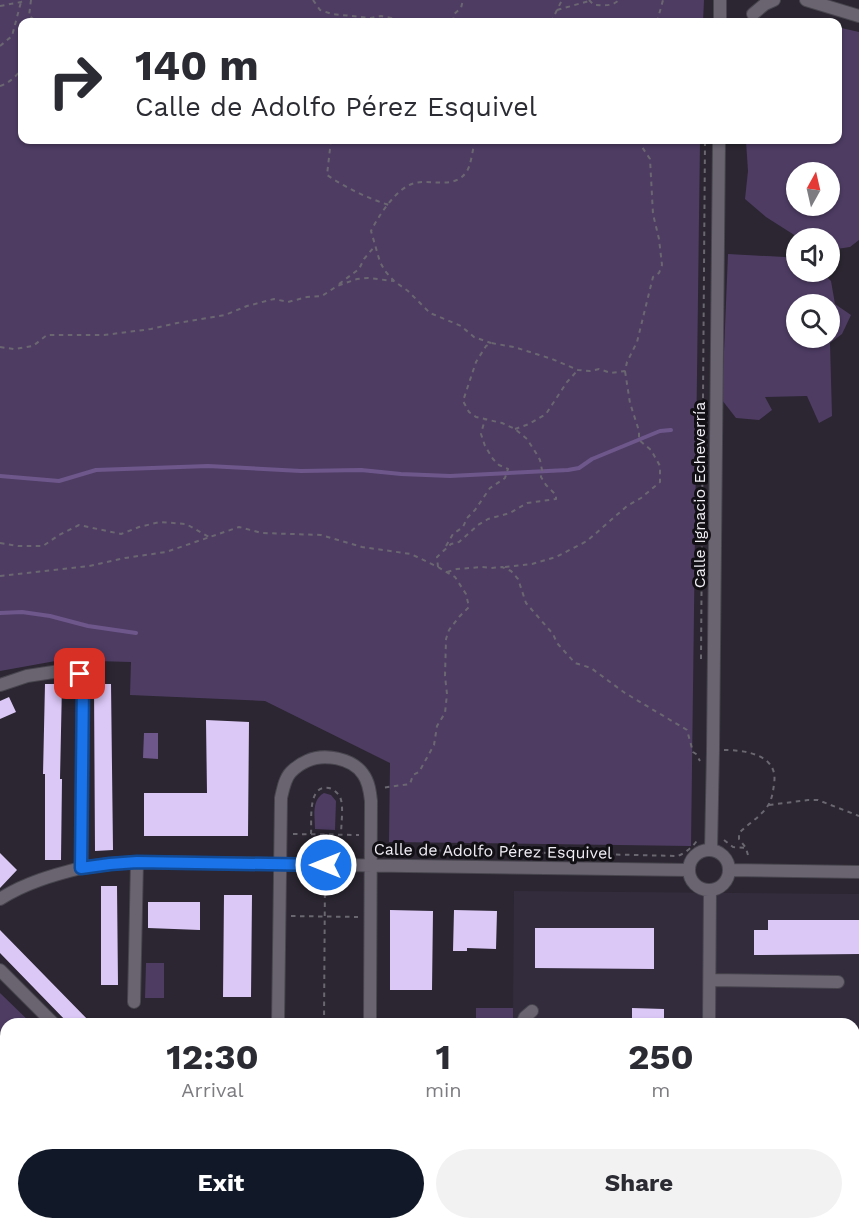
<!DOCTYPE html>
<html lang="en">
<head>
<meta charset="utf-8">
<style>
  :root { --surface:#fff; --page:#f2f2f3; --text:#2b2b33; --muted:#7c7c81; --accent:#111827 }
  body { margin:0; font-family:"Work Sans",sans-serif; background:var(--page); color:var(--text); height:100vh; display:flex; flex-direction:column; font-size:22px; white-space:nowrap }
  * { box-sizing:border-box; margin:0 }
  p { font-size:20px; color:var(--muted) }
  .icon { flex:none; width:33px; height:33px; fill:none; stroke:currentColor; stroke-width:2; stroke-linecap:round; stroke-linejoin:round }
  .map { position:relative; flex:1; overflow:hidden }
  .sheet { position:absolute; left:0px; top:1018px; width:860px; height:212px; display:flex; flex-direction:column; background:var(--surface); border-radius:18px 18px 0 0; box-shadow:0 2px 4px #0004 }
  .sheet>* { flex:none }
  .banner { position:absolute; left:18px; top:18px; width:824px; height:126px; border-radius:12px; box-shadow:0 2px 4px #0004; background:#fff; color:var(--text); overflow:hidden }
  .needle { width:39px; rotate:8deg }
  .buttons { position:absolute; left:786px; top:162px; display:grid; gap:12px }
  .buttons a { display:grid; place-items:center; width:54px; height:54px; border-radius:50%; background:var(--surface); box-shadow:0 2px 4px #0004; font-size:30px }
  .pin { position:absolute; display:grid; place-items:center; width:51px; height:51px; color:#fff; margin:-26px; border-radius:12px; box-shadow:0 3px 9px #0006 }
  .me { position:absolute; width:66px; margin:-33px; rotate:270deg; stroke-linejoin:round; filter:drop-shadow(0 0 4px #0008) }
  .turn { display:flex; align-items:center; gap:21px; height:126px; padding:0 18px; font-size:27px }
  .turn .icon { width:78px; height:78px; stroke-width:2.5 }
  .turn b { display:block; font-size:42px; line-height:51px }
  .eta { display:flex; justify-content:space-evenly; align-items:center; height:102px; text-align:center }
  .eta b { font-size:36px; font-weight:700; line-height:42px }
  .cta { display:flex; gap:12px; margin-top:auto; padding:12px 18px }
  .cta a { flex:1; height:69px; border-radius:36px; background:var(--accent); color:#fff; font-size:24px; font-weight:700; line-height:69px; text-align:center }
  .cta a+a { background:var(--page); color:var(--text) }
  .map>svg:first-child { display:block }
</style>
</head>
<body>
<div class="map">
<svg width="859" height="1229" viewBox="0 0 859 1229">
  <rect width="100%" height="100%" fill="#2b2631"/>
  <path fill="#332c3d" d="M514 891 859 894V1229H724V1224H854V1024H513Z
    M385 1224H485V1229H384Z"/>
  <path fill="#4e3c63" fill-rule="evenodd" d="M0 0H704L703 22H22V140H700L691 846 389 842 390 763 265 701 130 695 131 662 61 660 0 671Z
    M837 27 859 32V240L850 247 830 250V238H799L766 217 745 199 748 171 746 141V140H837ZM796 172H830V206H796Z
    M728 254 785 257 796 260V272H822L831 281 835 304 851 315 842 334 830 343 832 416 819 423 807 396 765 397 772 410 759 420 736 418 722 400ZM796 304H830V338H796Z
    M324 793 331 795 336 801 335 830 315 829C315 817 311 800 324 793Z
    M146 963H164V998H145Z
    M0 993 32 1024H6V1164L0 1169Z
    M476 1008H513V1024H476Z"/>
  <path fill="#6e578b" d="M144 733H158V759L143 758Z"/>
  <g fill="none" stroke-linecap="round" stroke-linejoin="round">
    <path stroke="#6e578b" stroke-width="4" d="M0 476 59 481 96 470 208 466 301 471 361 470 401 474 450 476 568 470 579 468 592 459 660 431 671 430
      M0 613 22 612 50 616 88 626 136 633
      M0 1050 6 1056"/>
  </g>
  <path fill="#dcc8f7" d="M45 684H62L60 779H62L61 860H45V774H43Z
    M94 684H111L113 850 95 851Z
    M9 697 16 712 0 719V701Z
    M206 720 249 722 248 836H144V793H207Z
    M0 853 17 870 0 888Z
    M101 886H117L118 985H101Z
    M224 895H252L251 997H223Z
    M148 902H200V930L148 928Z
    M390 910 433 911 432 990H390Z
    M454 910 497 911 496 949 467 948V951H453Z
    M768 920H859V954L754 955V930H768Z
    M535 928H654V969L535 968Z
    M0 930 92 1024H69L0 953Z
    M632 1008 664 1009V1024H632Z"/>
  <g fill="none" stroke-linecap="round" stroke-linejoin="round">
    <g stroke="#48454e" stroke-width="14">
      <path id="minor" d="M806 0 859 16
        M753 14 765 4 774 0
        M720 22V0
        M0 685 27 676 73 669 80 674 83 682 81 868C53 875 25 883 0 899
        M689 870a20 20 0 1 1 40 0a20 20 0 1 1-40 0Z
        M711 850 713 750 719 140
        M81 868 110 864 137 862 689 870
        M729 870 859 872
        M0 970 54 1024
        M710 980 838 982
        M134 1002 137 862
        M278 1024 281 798C283 789 285 778 291 772 295 768 302 763 307 761 324 753 352 758 363 774 369 782 370 792 371 801L370 1024
        M522 1024 525 1017 532 1011
        M709 1024 710 890
        M854 1152H859
        M0 1213 6 1208
        M275 1229V1224
        M366 1229V1224
        M707 1229V1224"/>
    </g>
    <path stroke="#6b6771" stroke-width="2" stroke-dasharray="4.5 4.5" stroke-linecap="butt" d="M31 0 29 16 38 22
      M313 0 320 10 332 14 371 18 381 16 391 18 400 22
      M589 0 594 5C605 5 611 7 619 0
      M0 6 21 2 24 0
      M557 10 589 1
      M412 22H417
      M453 22 454 14 461 8 463 0
      M551 22 562 0
      M657 22 663 0
      M0 46 12 36 21 2
      M0 86C9 83 17 76 22 68
      M331 140 327 175C346 188 367 198 389 205
      M475 140C473 148 471 165 467 171 455 190 432 179 415 183 397 187 379 215 371 231L380 262 385 271 394 281 408 291 430 313 461 326 474 337 491 343
      M339 284 359 269 364 259 374 247
      M0 347 14 349 33 346 47 335H104L151 329 177 323 225 315 247 306 274 299 288 302 307 297 322 296 337 286 357 279 368 278 394 281
      M515 429 529 424 546 414 567 382 577 371
      M0 543 18 546H43L59 535 79 525 121 534 139 527 160 522 186 524 209 537
      M446 546 453 534 463 527 467 518 475 510 490 488 505 478 508 469 499 465 493 459 485 446 481 434 485 419
      M438 567 437 557 451 544 459 542 478 525 488 519 510 513 527 503 556 499V495L546 485 541 477 542 470 540 460 536 453 527 439 515 429 502 423 476 417 469 412 463 401 476 362 486 346 491 343 514 347 552 359 578 370 590 371 599 369 611 373 625 371 627 362 637 342 653 277 659 273 662 265 659 239 653 214 650 159 642 147 639 140
      M505 567 532 564 556 557 587 541 627 506 641 498 660 482V466L651 450 639 440V431L630 403 625 371
      M447 572 457 569 482 567 491 568 502 567 511 571 518 579 526 603 553 634 557 643 575 663 591 668 625 693 687 730 693 752 696 754 700 761
      M0 576 89 566 125 558 166 552 239 527 262 533 321 535 362 547 411 554 438 567 455 577 466 594 469 607 459 617 449 630 446 639 445 676 447 694 445 713 437 726 434 745 419 772 413 775 410 784 381 788
      M701 659 705 140
      M724 750C746 750 779 755 774 784 773 792 772 800 767 807 760 817 748 824 739 833V839L746 848 749 859
      M769 805 808 800H818L859 816
      M293 834 359 835
      M311 834C312 821 307 784 329 788 333 789 338 793 340 797 344 805 341 825 341 835
      M724 840 733 847 746 848
      M382 849 678 856C685 853 696 845 698 838
      M326 852V834
      M291 916 358 917
      M324 1024 325 876
      M0 1143H6
      M0 1166 6 1159
      M321 1229V1224"/>
    <use href="#minor" stroke="#6a6471" stroke-width="12"/>
  </g>
  <g fill="none" stroke-linecap="round" stroke-linejoin="round">
    <g stroke="#114b97" stroke-width="15">
      <path id="route" d="M80 674 83 682 81 868 110 864 137 862 326 865"/>
    </g>
    <use href="#route" stroke="#1a73e8" stroke-width="10"/>
  </g>
  <g text-anchor="middle" dominant-baseline="central" stroke-width="6" stroke-linejoin="round" paint-order="stroke">
    <g font-size="16" fill="#f1eef6" stroke="#121015">
      <text transform="translate(699 495) rotate(-90)">Calle Ignacio Echeverría</text>
      <text transform="translate(493 851) rotate(1)">Calle de Adolfo Pérez Esquivel</text>
    </g>
  </g>
</svg>
<div class="buttons">
<a><svg class="needle" viewBox="-14 -14 28 28"><path d="M0-13l5 13h-10z" fill="#e53935"/><path d="M0 13l5-13h-10z" fill="#7c7c81"/></svg></a>
<a><svg class="icon" aria-label="sound" viewBox="0 0 24 24"><path d="M4 9h4l5-4v14l-5-4H4zM17 9q2 3 0 6"/></svg></a>
<a><svg class="icon" aria-label="search" viewBox="0 0 24 24"><circle cx="10" cy="10" r="6"/><path d="M15 15l6 6"/></svg></a>
</div>
<div class="pin" style="left:80px;top:674px;background:#d93025"><svg class="icon" aria-label="arrive" viewBox="0 0 24 24"><path d="M6 21V4h12l-3 4 3 4H6"/></svg></div>
<svg class="me" style="left:326px;top:865px" viewBox="-20 -20 40 40"><circle r="17" fill="#1a73e8" stroke="#fff" stroke-width="3"/><path d="M0-11L8 9 0 5-8 9z" fill="#fff"/></svg>
<div class="banner">
<div class="turn"><svg class="icon" aria-label="right" viewBox="0 0 24 24"><path d="M7 20v-9h11M14 6l5 5-5 5"/></svg><div><b>140 m</b>Calle de Adolfo Pérez Esquivel</div></div>
</div>
<section class="sheet">
<div class="eta">
<div><b>12:30</b><p>Arrival</p></div>
<div><b>1</b><p>min</p></div>
<div><b>250</b><p>m</p></div>
</div>
<div class="cta"><a>Exit</a><a>Share</a></div>
</section>
</div>
</body>
</html>
